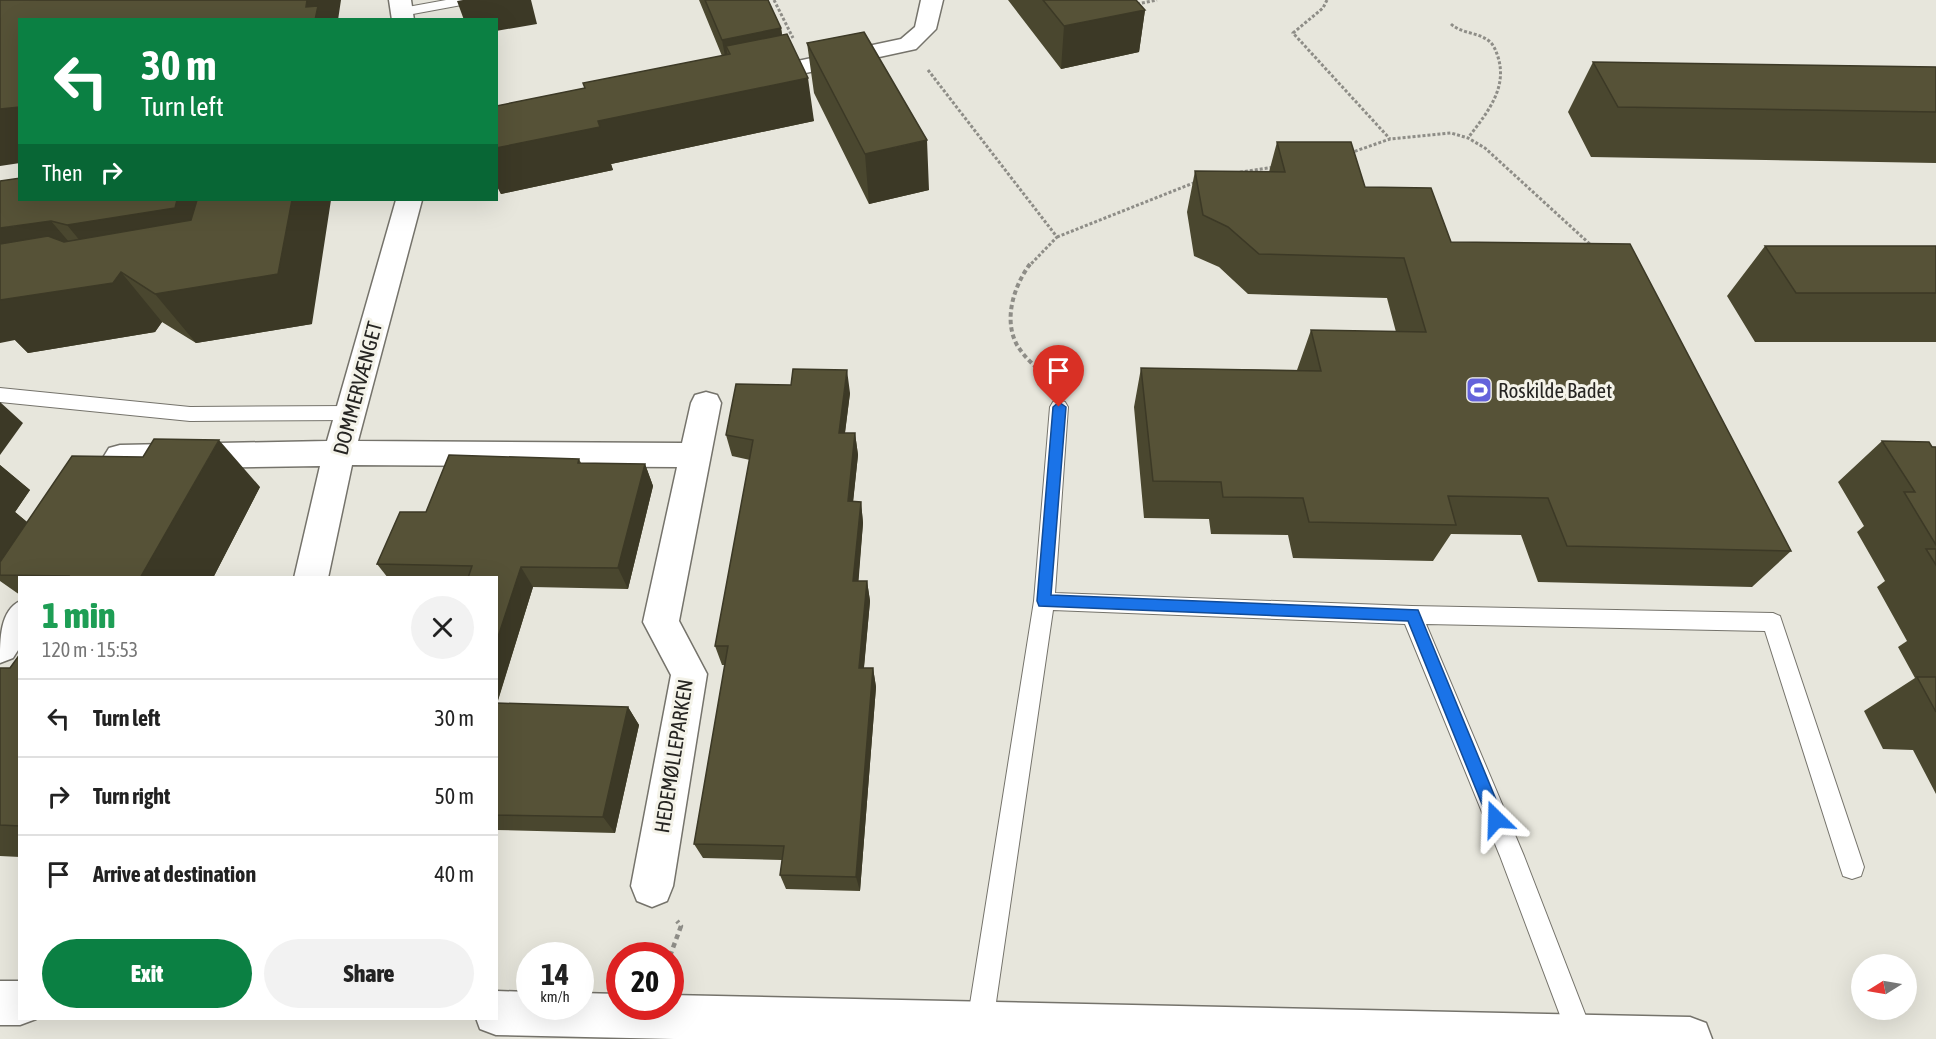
<!DOCTYPE html>
<html lang="en">
<head>
<meta charset="utf-8">
<style>
  :root { --surface:#fff; --page:#f2f2f2; --text:#222; --muted:#767676; --line:#e0e0e0; --accent:#0b8043 }
  body { margin:0; font-family:"Asap Condensed",sans-serif; background:var(--page); color:var(--text); height:100vh; display:flex; flex-direction:column; font-size:22px; white-space:nowrap }
  * { box-sizing:border-box; margin:0 }
  p { font-size:20px; color:var(--muted) }
  .icon { flex:none; width:33px; height:33px; fill:none; stroke:currentColor; stroke-width:2; stroke-linecap:round; stroke-linejoin:round }
  .map { position:relative; flex:1; overflow:hidden }
  .sheet { position:absolute; left:18px; top:576px; width:480px; height:444px; display:flex; flex-direction:column; background:var(--surface); border-radius:0px; box-shadow:0 6px 24px #0002 }
  .sheet>* { flex:none }
  .top-card { position:absolute; left:18px; top:18px; width:480px; height:183px; border-radius:0px; box-shadow:0 6px 24px #0002; background:#0b8043; color:#fff; overflow:hidden }
  .needle { width:39px; rotate:259deg }
  .fabs { position:absolute; left:1851px; top:954px; display:grid; gap:12px }
  .fabs a { display:grid; place-items:center; width:66px; height:66px; border-radius:50%; background:var(--surface); box-shadow:0 6px 24px #0002; font-size:30px }
  .speed { position:absolute; left:516px; top:942px; display:flex; gap:12px; font-size:30px; font-weight:700; text-align:center }
  .speed>* { display:grid; place-content:center; width:78px; height:78px; border-radius:50%; background:var(--surface); box-shadow:0 6px 24px #0002; line-height:1 }
  .speed small { font-size:15px; font-weight:400 }
  .speed .limit { border:9px solid #d22; background:#fff; color:#111 }
  .pin { position:absolute; display:grid; place-items:center; width:51px; height:51px; color:#fff; margin:-62px -26px; border-radius:50% 50% 50% 0; rotate:-45deg; box-shadow:0 0 6px #0007 }
  .pin .icon { rotate:45deg }
  .me { position:absolute; width:66px; margin:-33px; rotate:338deg; stroke-linejoin:round; filter:drop-shadow(0 0 4px #0008) }
  .turn { display:flex; align-items:center; gap:21px; height:126px; padding:0 24px; font-size:27px }
  .turn .icon { width:78px; height:78px; stroke-width:2.5 }
  .turn b { display:block; font-size:42px; line-height:51px }
  .then { display:flex; align-items:center; height:57px; padding:0 24px; background:#0003; gap:12px; font-size:22px }
  .round { display:grid; place-items:center; flex:none; width:63px; height:63px; border-radius:32px; background:var(--page) }
  .headline { display:flex; align-items:center; justify-content:space-between; height:102px; padding:0 24px }
  h1 { font-size:36px; font-weight:800; line-height:45px; color:#1e9e55 }
  .action { display:flex; gap:12px; margin-top:auto; padding:12px 24px }
  .action a { flex:1; height:69px; border-radius:36px; background:var(--accent); color:#fff; font-size:24px; font-weight:800; line-height:69px; text-align:center }
  .action a+a { background:var(--page); color:var(--text) }
  ul { padding:0; list-style:none }
  li { display:flex; align-items:center; gap:18px; height:78px; padding:0 24px; border-top:2px solid var(--line) }
  li div { flex:1 }
  li b { display:block; font-size:22px }
  li em { font-style:normal }
  .map>svg:first-child { display:block }
</style>
</head>
<body>
<div class="map">
<svg width="1936" height="1039" viewBox="0 0 1936 1039">
  <rect width="100%" height="100%" fill="#e7e6dc"/>
  <g fill="none" stroke-linecap="round" stroke-linejoin="round">
    <g stroke="#75736b" stroke-width="2">
      <path id="service" d="M446 0H473L467 4 402 16 396 12 402 8Z
        M0 388 190 407 350 406 356 408 359 413 356 418 350 420 190 421 0 402Z
        M1059 400 1065 402 1068 407 1055 593 1412 606 1773 613 1780 616 1864 867 1861 876 1852 879 1843 876 1840 867 1765 631 1426 624 1524 856 1594 1037 1593 1039H1569L1500 856 1405 624 1053 610 993 1023 989 1032 980 1036 971 1032 967 1023 1034 601 1050 407 1053 402Z"/>
    </g>
    <g stroke="#75736b" stroke-width="3">
      <path id="minor" d="M389 0H411L414 20H392Z
        M921 0H943L936 29 916 49 760 83 752 81 749 76 752 71 760 69 901 39 915 27Z
        M396 200H422L358 441 682 443 691 403 695 395 706 392 717 395 721 403 679 621 707 674 673 886 667 901 652 907 637 901 631 886 671 675 643 622 677 467 352 465 328 578H294L320 466 129 469 112 496 101 500 90 496 85 487 109 448 120 445 327 441Z
        M20 601V647L13 658 0 663C0 638 0 611 20 601Z"/>
    </g>
    <g stroke="#75736b" stroke-width="3">
      <path id="tertiary" d="M0 981H20V1018L36 1019 20 1025H0Z
        M496 991 530 992V1006H580V993L620 994V1006H670V995L1690 1017 1706 1023 1712 1039H674L496 1035 480 1029 476 1018H496Z"/>
    </g>
    <path stroke="#8e8d87" stroke-width="3" stroke-dasharray="3 2" stroke-linecap="butt" d="M774 0 793 38
      M1327 0 1323 8 1293 33 1390 139
      M1137 4 1157 0
      M1451 24C1462 34 1478 32 1489 41 1494 45 1496 51 1498 57 1508 89 1486 114 1468 138
      M928 70 1057 237 1029 266
      M1350 153 1390 139 1451 133 1468 138 1485 148 1592 246
      M1235 173 1275 167
      M1057 237 1196 182"/>
    <path stroke="#8e8d87" stroke-width="4" stroke-dasharray="4.5 3" stroke-linecap="butt" d="M1030 264C1014 286 1003 319 1017 345 1024 357 1036 367 1046 377"/>
    <path stroke="#8e8d87" stroke-width="4.5" stroke-dasharray="5 4" stroke-linecap="butt" d="M670 956 681 926 677 921"/>
    <use href="#service" fill="#fff" fill-rule="evenodd"/>
    <use href="#minor" fill="#fff" fill-rule="evenodd"/>
    <use href="#tertiary" fill="#fff" fill-rule="evenodd"/>
  </g>
  <path fill="#4a472f" d="M699 0H768L781 28 782 35 814 121 611 164 613 170 501 194 496 184V106L585 88 722 56Z
    M1008 0H1136L1145 10 1139 52 1061 69Z
    M807 43 929 190 869 204 814 93Z
    M1593 62 1936 67V163L1591 157 1568 112Z
    M1277 142 1365 187 1451 242 1791 551 1752 587 1538 582 1521 535 1451 534 1433 561 1293 558 1288 535 1211 534 1209 519 1144 518 1134 407 1141 368 1297 370 1311 330 1396 332 1387 298 1248 294 1219 267 1194 256 1187 212 1195 171 1269 172Z
    M20 178 312 324 196 343 162 322 155 332 28 353 15 340Z
    M1765 246H1936V342H1755L1727 296Z
    M850 393 845 433H855L858 455 853 501 861 502 863 523 858 581H867L870 601 864 668H873L876 687 860 891 786 889 780 875 782 860 703 858 694 844 725 665H722L715 646 750 460 732 456 726 435Z
    M1882 441 1936 447V794L1913 750 1883 749 1864 711 1915 678 1898 647 1907 641 1877 587 1885 581 1857 532 1864 526 1838 482Z
    M579 459 581 463 645 464 653 486 628 589 533 587 497 704 628 707 639 725 615 833 496 830V578H388L377 564 426 512Z
    M0 465 30 490 15 512 27 522 260 487 213 578H20V595L0 581Z
    M20 654V857L0 856V668H10Z"/>
  <path fill="#3c3926" d="M307 0H341L338 20H312L306 7Z
    M463 0H531L537 24 496 31V20H464L457 1Z
    M1145 10 1139 52 1061 69 1064 26Z
    M781 28 786 60 726 46 731 71 728 72 722 40Z
    M808 78 814 121 611 164 613 170 501 194 496 184V148L598 121Z
    M0 92 20 107V163L0 166Z
    M927 140 929 190 869 204 865 154Z
    M177 200H225L121 272 162 322 155 332 28 353 15 340 0 343V300L109 276 67 225Z
    M292 200H331L312 324 196 343 155 294Z
    M51 221 94 271 0 285V228Z
    M847 370 850 393 842 455 839 433Z
    M0 402 23 423 0 455Z
    M855 433 858 455 851 522 848 501Z
    M219 440 260 487 213 578H140Z
    M645 464 653 486 628 589 618 568Z
    M0 465 30 490 15 512 27 522 0 562Z
    M861 502 863 523 857 601 853 581Z
    M521 567 533 587 496 706V643Z
    M867 581 870 601 862 687 859 668Z
    M873 668 876 687 860 891 856 877Z
    M628 707 639 725 615 833 603 817Z"/>
  <path fill="#565237" stroke="#3c3926" stroke-width="1.5" d="M0 0H307L306 7 318 6 315 20H20V107L0 109Z
    M705 0H768L781 28 722 40Z
    M1043 0H1136L1145 10 1064 26Z
    M864 32 927 140 865 154 807 43Z
    M787 34 808 78 598 121 600 127 496 148V106L585 88 583 83 730 54 726 46Z
    M1593 62 1936 67V112L1618 107Z
    M1277 142H1351L1365 187 1431 188 1451 242 1630 244 1791 551 1567 546 1548 498 1448 496 1456 525 1309 522 1303 498 1223 497 1221 482 1153 481 1141 368 1321 371 1311 330 1426 332 1404 258 1259 254 1228 227 1203 215 1195 171 1285 172Z
    M20 178V200H177L175 208 67 225 51 221 0 228V181Z
    M197 200H292L278 274 155 294 121 272 113 283 0 300V244L48 236 64 242 191 220Z
    M1765 246H1936V293H1796Z
    M793 369 847 370 839 433H855L848 501 861 502 853 581H867L859 668H873L856 877 780 875 784 846 694 844 728 646H715L753 440 726 435 736 384 791 385Z
    M154 439 219 440 140 578H68L69 576 0 575V562L72 456 143 457Z
    M1882 441 1929 442 1932 447H1936V545L1904 492H1915Z
    M449 455 579 459 578 463 645 464 618 568 521 567 496 643V578H468L472 566 377 564 400 512H426Z
    M1926 549H1936V565Z
    M20 654V826L0 825V668H10Z
    M1917 677H1936V712Z
    M496 703 628 707 603 817 496 815Z"/>
  <path fill="#1a73e8" stroke="#114b97" stroke-width="1.5" d="M1059 402 1066 407 1051 595 1418 610 1504 819 1502 824 1496 827 1490 824 1408 621 1039 606 1037 601 1053 407Z"/>
  <defs>
    <g id="stadium-square" transform="scale(1.35)"><rect x="-9" y="-9" width="18" height="18" rx="4" fill="#6462db" stroke="#f4f3e9"/><path d="M0-5a6.5 5 0 1 0 0 10a6.5 5 0 1 0 0-10ZM-3.5-1.8h7v3.6h-7Z" fill="#fff"/></g>
  </defs>
  <g fill-rule="evenodd">
    <use href="#stadium-square" x="1479" y="390"/>
  </g>
  <g text-anchor="middle" dominant-baseline="central" stroke-width="6" stroke-linejoin="round" paint-order="stroke">
    <g font-size="21" fill="#262522" stroke="#f4f3e9">
      <text transform="translate(357 388) rotate(-75)">DOMMERVÆNGET</text>
      <text transform="translate(673 756) rotate(-81)">HEDEMØLLEPARKEN</text>
    </g>
    <g font-size="21" fill="#262522" stroke="#f4f3e9" text-anchor="start">
      <text x="1498" y="390">Roskilde Badet</text>
    </g>
  </g>
</svg>
<div class="fabs">
<a><svg class="needle" viewBox="-14 -14 28 28"><path d="M0-13l5 13h-10z" fill="#e53935"/><path d="M0 13l5-13h-10z" fill="#767676"/></svg></a>
</div>
<div class="speed"><div>14<small>km/h</small></div><div class="limit">20</div></div>
<div class="pin" style="left:1059px;top:407px;background:#d93025"><svg class="icon" aria-label="arrive" viewBox="0 0 24 24"><path d="M6 21V4h12l-3 4 3 4H6"/></svg></div>
<svg class="me" style="left:1496px;top:819px" viewBox="-20 -20 40 40"><path d="M0-17L14 15 0 8-14 15z" fill="#1a73e8" stroke="#fff" stroke-width="4"/></svg>
<div class="top-card">
<div class="turn"><svg class="icon" aria-label="left" viewBox="0 0 24 24"><path d="M17 20v-9H6M10 6l-5 5 5 5"/></svg><div><b>30 m</b>Turn left</div></div>
<div class="then">Then<svg class="icon" aria-label="right" viewBox="0 0 24 24"><path d="M7 20v-9h11M14 6l5 5-5 5"/></svg></div>
</div>
<section class="sheet">
<div class="headline"><div><h1>1 min</h1><p>120 m · 15:53</p></div><a class="round"><svg class="icon" aria-label="close" viewBox="0 0 24 24"><path d="M6 6l12 12M18 6L6 18"/></svg></a></div>
<ul>
<li><svg class="icon" aria-label="left" viewBox="0 0 24 24"><path d="M17 20v-9H6M10 6l-5 5 5 5"/></svg><div><b>Turn left</b></div><em>30 m</em></li>
<li><svg class="icon" aria-label="right" viewBox="0 0 24 24"><path d="M7 20v-9h11M14 6l5 5-5 5"/></svg><div><b>Turn right</b></div><em>50 m</em></li>
<li><svg class="icon" aria-label="arrive" viewBox="0 0 24 24"><path d="M6 21V4h12l-3 4 3 4H6"/></svg><div><b>Arrive at destination</b></div><em>40 m</em></li>
</ul>
<div class="action"><a>Exit</a><a>Share</a></div>
</section>
</div>
</body>
</html>
